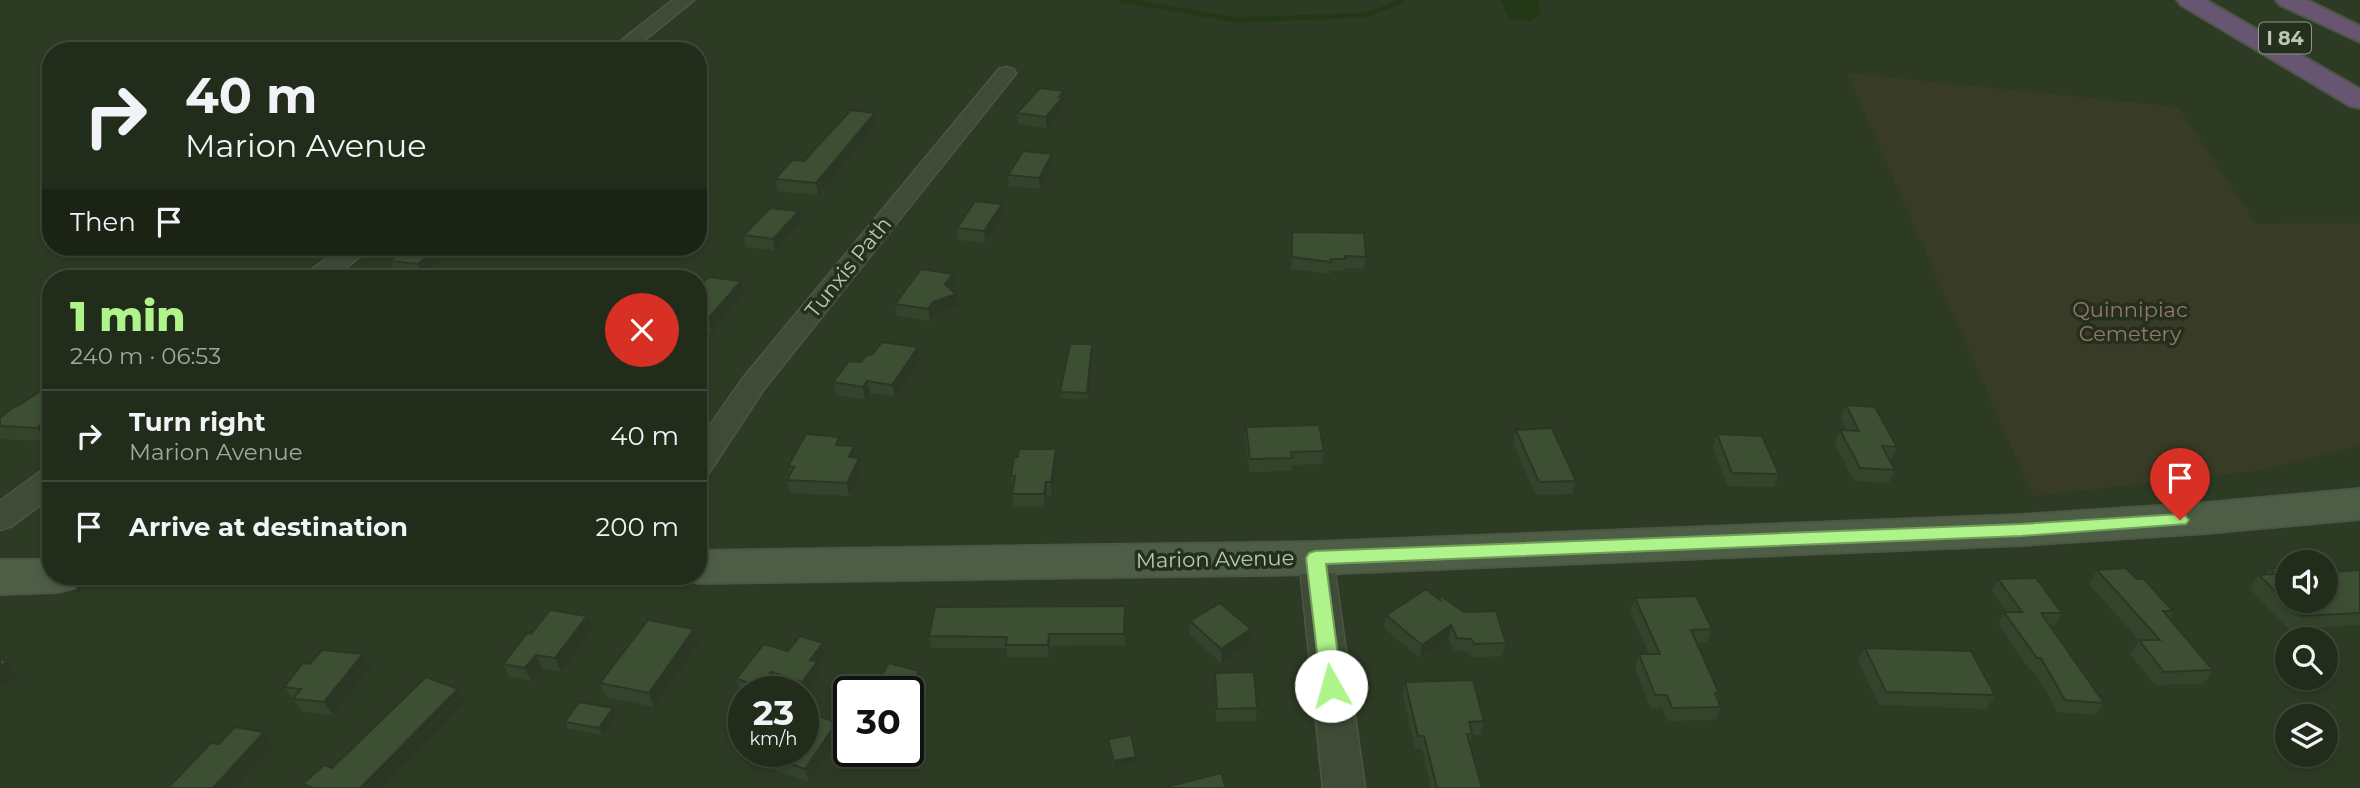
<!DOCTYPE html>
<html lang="en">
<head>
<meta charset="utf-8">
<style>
  :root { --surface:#222c1b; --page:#2e3828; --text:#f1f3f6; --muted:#a2a7a3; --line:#3f483a; --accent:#aff38b }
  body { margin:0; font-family:Montserrat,sans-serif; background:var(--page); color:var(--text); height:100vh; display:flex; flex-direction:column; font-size:26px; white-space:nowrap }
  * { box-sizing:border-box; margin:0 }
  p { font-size:23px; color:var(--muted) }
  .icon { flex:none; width:38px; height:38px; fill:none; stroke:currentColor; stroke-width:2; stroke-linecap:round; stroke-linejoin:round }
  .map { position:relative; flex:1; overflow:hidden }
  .sheet { position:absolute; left:42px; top:270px; width:665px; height:315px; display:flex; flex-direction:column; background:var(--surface); border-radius:28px; box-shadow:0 4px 10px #0003,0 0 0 2px var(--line) }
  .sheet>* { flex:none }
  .guide { position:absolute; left:42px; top:42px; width:665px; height:214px; border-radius:28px; box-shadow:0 4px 10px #0003,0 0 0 2px var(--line); background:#222c1b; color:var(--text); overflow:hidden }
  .controls { position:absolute; left:2275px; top:550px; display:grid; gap:14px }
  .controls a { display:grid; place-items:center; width:63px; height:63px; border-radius:50%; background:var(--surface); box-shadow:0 4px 10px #0003,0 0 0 2px var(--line); font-size:35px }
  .speed { position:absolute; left:728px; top:676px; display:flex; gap:14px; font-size:35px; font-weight:700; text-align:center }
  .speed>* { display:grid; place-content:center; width:91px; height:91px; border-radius:50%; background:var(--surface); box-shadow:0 4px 10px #0003,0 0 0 2px var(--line); line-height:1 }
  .speed small { font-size:18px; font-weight:400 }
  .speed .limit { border:4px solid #111; border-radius:10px; background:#fff; color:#111 }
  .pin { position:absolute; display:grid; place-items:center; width:60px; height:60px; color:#fff; margin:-72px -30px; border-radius:50% 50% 50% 0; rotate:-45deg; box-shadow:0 0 7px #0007 }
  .pin .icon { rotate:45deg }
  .me { position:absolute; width:77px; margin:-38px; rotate:353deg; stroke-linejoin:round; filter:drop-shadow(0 0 5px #0008) }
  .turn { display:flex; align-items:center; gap:24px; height:147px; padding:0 28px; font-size:32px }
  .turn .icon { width:91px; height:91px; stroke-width:2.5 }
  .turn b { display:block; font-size:49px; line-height:60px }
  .then { display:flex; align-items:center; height:66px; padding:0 28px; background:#0003; gap:14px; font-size:26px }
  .round { display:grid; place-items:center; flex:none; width:74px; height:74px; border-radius:37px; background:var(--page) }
  .summary { display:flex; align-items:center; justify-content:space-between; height:119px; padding:0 28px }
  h1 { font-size:42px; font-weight:800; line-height:52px; color:var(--accent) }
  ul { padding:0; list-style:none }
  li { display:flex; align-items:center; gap:21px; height:91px; padding:0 28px; border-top:2px solid var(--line) }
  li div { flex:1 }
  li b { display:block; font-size:26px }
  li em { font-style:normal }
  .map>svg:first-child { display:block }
</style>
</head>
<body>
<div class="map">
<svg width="2360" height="788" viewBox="0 0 2360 788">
  <rect width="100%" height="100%" fill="#2d3b24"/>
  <path fill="#383c26" d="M1847 73 2178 107 2257 224 2360 223V446L2262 470 2033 496Z"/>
  <path fill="#233817" d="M1500 0H1538L1541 15 1530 21 1509 18Z"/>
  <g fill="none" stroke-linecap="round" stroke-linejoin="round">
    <path stroke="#233817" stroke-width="5" d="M1121 0 1238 20 1368 15 1403 0"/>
    <g stroke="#4b5744" stroke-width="3">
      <path id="street" d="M673 0H694L631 51H608Z
        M1006 67 1013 69 1016 73 1013 77 764 389 709 473 698 476V442L743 378 999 69Z
        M343 247H372L333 278H304L308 272Z
        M51 469V497L12 526 0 530V501L40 472Z
        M1316 546 1328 549 1333 558 1365 788H1323L1299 558 1304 549Z"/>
    </g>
    <g stroke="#4b5744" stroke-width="4">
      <path id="secondary" d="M2360 489V519L2206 533 2021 545 1316 574 698 583 680 576H698V551L1316 542 2021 515 2206 503Z
        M0 560H51V576H81L74 588 58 592 0 594Z"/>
    </g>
    <g stroke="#4a5643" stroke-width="4">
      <path id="highway" d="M2177 0H2206L2360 89V108L2350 106 2181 5Z
        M2276 0H2307L2360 26V42L2280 5Z"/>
    </g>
    <use href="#street" fill="#3f4b37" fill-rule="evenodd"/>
    <use href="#secondary" fill="#4e5e46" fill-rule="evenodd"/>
    <use href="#highway" fill="#675571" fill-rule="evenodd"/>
  </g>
  <path fill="#34442c" d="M1064 91 1065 101 1063 103V108L1047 128 1018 124 1017 113Z
    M875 113 877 124 818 195 778 191 775 179Z
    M1052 154 1053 165 1040 189 1009 186 1008 175Z
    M1002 204 1003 216 985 243 958 240 957 228Z
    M801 223 775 251 746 247 744 235Z
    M1292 232 1366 257 1364 269 1344 268V271H1330V274L1291 269Z
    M408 247H459L423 276 395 273 390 261Z
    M953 274 954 286 951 290 958 307 935 314 930 321 897 316 895 304Z
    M741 281 744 293 712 332 698 330V287Z
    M1092 344 1088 399 1061 398 1060 392Z
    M920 360 895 397 870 393 865 400 836 395 833 382 861 362Z
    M51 384V436L46 441 0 439V418Z
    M1846 405 1897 447 1891 460H1890L1895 470 1889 483 1854 481 1835 443 1840 430H1847L1841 418Z
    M1246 427 1324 451 1323 464 1292 465 1291 471 1250 472 1245 440Z
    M1516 430 1576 481 1572 494 1536 495 1513 443Z
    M1717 434 1779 474 1774 487 1727 486 1713 447Z
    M841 445 854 446 857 458 861 471 849 496 790 493 787 480 790 474 788 466Z
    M1057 462 1052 495H1047L1045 507H1013L1012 494 1013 489H1012L1011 476Z
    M2270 568H2287V600L2360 570V625L2289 629 2250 589 2259 575H2265Z
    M2097 570 2137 579 2173 611 2169 618 2213 670 2203 684 2155 685 2130 654 2139 640 2089 584Z
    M1998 579 2062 613 2055 625H2049L2104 703 2096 715 2058 712 2033 670H2030L1998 624 2004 612H2007L1992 590Z
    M1438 594 1506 643 1502 656 1471 658 1468 652 1454 651 1449 638 1420 658 1384 628 1386 615 1437 598Z
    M1635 598 1712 629 1707 642 1697 643 1719 693 1717 698 1721 707 1716 720 1667 721 1662 708 1651 709 1635 668 1639 654H1649L1630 611Z
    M1125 606V645L1050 646 1049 657H1007L1006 648H931L929 636Z
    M587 616 593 629 561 672 542 668 532 681 509 677 503 664 531 634Z
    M1190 621 1251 629V643L1221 663 1190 635Z
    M694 629 699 643 654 707 606 697 600 683Z
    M1865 648 1995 695 1987 709 1879 705 1858 661Z
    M788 651 826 656 818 667 820 676 806 695H803V691H792L775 686 771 691H744V693L741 692 736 679Z
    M363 654 371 667 333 715 302 712 284 687 310 664Z
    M1215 673 1257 708 1256 721 1216 722Z
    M1405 682 1484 721 1481 735H1472L1470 744 1482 788H1431L1422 749H1415L1403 696Z
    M616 715 602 735 568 729 565 722Z
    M841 736 809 782 775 771 771 757Z
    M1108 739 1136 757V763L1114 768 1109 746Z"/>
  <path fill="#2b3724" d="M1064 91 1065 101 1063 103V108L1047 128 1046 117 1059 97Z
    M875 113 877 124 818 195 816 183Z
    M1052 154 1053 165 1040 189 1039 178Z
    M1002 204 1003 216 985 243 984 231Z
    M799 211 801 223 775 251 773 239Z
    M440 247H459L423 276 418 264Z
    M953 274 954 286 947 296 945 284Z
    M741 281 744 293 712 332 708 319Z
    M956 294 958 307 935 314 930 321 928 309 933 302Z
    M1092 344 1093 350 1088 399 1087 393Z
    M918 347 920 360 895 397 892 385Z
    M867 381 870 393 865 400 863 387Z
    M51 416V436L46 441 37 428Z
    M854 446 857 459 849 457Z
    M1056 449 1057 462 1052 495 1051 482Z
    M859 458 861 471 849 496 847 483Z
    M1046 482 1047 495 1045 507 1044 494Z
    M587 616 593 629 561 672 555 658Z
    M1451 625 1449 638 1420 658 1422 645Z
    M694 629 699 643 654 707 649 693Z
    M1251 629V643L1221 663V649Z
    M1049 634 1050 646 1049 657 1048 645Z
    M823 643 826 656 818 667 820 676 806 695 802 682 810 660Z
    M363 654 371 667 333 715 324 702Z
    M536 655 542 668 532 681 525 668Z
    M7 662 18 676 0 688V667Z
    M919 671 920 677 908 698V691H907Z
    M771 672 775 686 771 691H761L760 686Z
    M458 689 465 703 382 788H360Z
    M613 708 616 715 602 735 599 728Z
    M837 722 841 736 809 782 805 769Z
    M264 732 273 745 235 788H213Z
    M1136 757V763L1114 768V761Z"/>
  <path fill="#3d4f33" stroke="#2b3724" stroke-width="2" d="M1040 88 1064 91 1059 97H1063L1046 117 1017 113Z
    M851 110 875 113 816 183 775 179 792 160 804 161Z
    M1023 151 1052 154 1039 178 1008 175Z
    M975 201 1002 204 984 231 957 228Z
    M770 208 799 211 773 239 744 235Z
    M1292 232 1364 233 1366 257 1345 256V259H1331V262L1292 257Z
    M408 247H440L418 264 390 261Z
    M921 269 953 274 945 284 956 294 933 302 928 309 895 304Z
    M708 277 741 281 708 319 698 318V287Z
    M882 342 918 347 892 385 867 381 863 387 833 382 849 361 861 362 867 355H872Z
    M1070 344H1092L1087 393 1060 392Z
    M51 384V416L37 428 0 426V418L15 406H18Z
    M1846 405 1875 407 1897 447 1882 446 1895 470 1860 468 1840 430 1859 431Z
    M1319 425 1324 451 1291 452 1292 458 1250 459 1246 427Z
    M1552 428 1576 481 1539 482 1516 430Z
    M806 434 839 437 836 445 854 446 849 457 859 458 847 483 787 480 794 467 788 466Z
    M1717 434 1762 436 1779 474 1732 473Z
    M1019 449H1056L1051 482H1046L1044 494H1012L1015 476H1011L1014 457H1018Z
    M2126 568 2137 579H2144L2173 611H2163L2213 670 2164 672 2139 640H2160L2097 570Z
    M2270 568H2287V600H2326V572L2360 570V613L2300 616 2259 575 2276 574Z
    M2036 578 2062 613H2041L2104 703 2065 700 2041 658H2037L2004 612H2022L1998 579Z
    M1426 589 1441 601 1438 594 1464 612 1496 611 1506 643 1474 644 1471 639 1457 638 1451 625 1422 645 1386 615Z
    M1696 596 1712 629 1691 630 1719 693H1715L1721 707 1672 708 1667 695H1655L1639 654H1660L1635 598Z
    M1220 603 1251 629 1221 649 1190 621Z
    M1125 606 1124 634H1049L1048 645H1006L1007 637 929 636 935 607Z
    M550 610 587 616 555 658 536 655 525 668 503 664 527 633 531 634Z
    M648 620 694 629 649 693 600 683Z
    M800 636 823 643 810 660 817 662 802 682 771 672 760 686 736 679 764 644 788 651Z
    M1865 648 1971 651 1995 695 1886 692Z
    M322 650 363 654 324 702 293 699 301 689 284 687 303 663 310 664Z
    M0 658 7 662 0 667Z
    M889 663 919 671 907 691H872Z
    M1254 672 1257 708 1217 709 1215 673Z
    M426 677 458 689 360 788H313L303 784 324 765 332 768Z
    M1473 680 1484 721 1469 722 1472 734H1467L1482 788H1437L1424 736H1418L1405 682Z
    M579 702 613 708 599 728 565 722Z
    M804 712 837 722 805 769 771 757 775 751H803Z
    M235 727 264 732 213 788H168L211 743 219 744Z
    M1131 735 1136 757 1114 761 1108 739Z
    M1221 773 1226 788H1166V787Z"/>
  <path fill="#aff38b" stroke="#729e5a" stroke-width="2" d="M2180 514 2186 516 2189 520 2186 524 2021 536 1326 564 1342 686 1339 691 1331 694 1324 691 1321 686 1306 558 1309 553 1315 551 2021 524Z"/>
  <g text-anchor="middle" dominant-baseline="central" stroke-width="7" stroke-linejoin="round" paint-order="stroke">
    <rect fill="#24301d" stroke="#8d9a86" stroke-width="2" x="2259" y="22.5" width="52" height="31" rx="5"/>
    <g font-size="19" font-weight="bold" fill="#bac7b3">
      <text x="2285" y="38">I 84</text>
    </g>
    <g font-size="21" fill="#bac7b3" stroke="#24301d">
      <text transform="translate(848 267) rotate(-51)">Tunxis Path</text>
      <text transform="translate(1215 559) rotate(-1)">Marion Avenue</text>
    </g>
    <g font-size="21" fill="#97776b" stroke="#24301d">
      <text x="2130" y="309">Quinnipiac<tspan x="2130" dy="24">Cemetery</tspan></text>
    </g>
  </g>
</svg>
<div class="controls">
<a><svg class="icon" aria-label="sound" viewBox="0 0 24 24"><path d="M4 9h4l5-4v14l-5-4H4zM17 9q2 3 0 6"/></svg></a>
<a><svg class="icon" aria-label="search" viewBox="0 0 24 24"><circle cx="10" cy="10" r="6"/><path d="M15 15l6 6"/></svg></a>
<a><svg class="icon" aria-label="layers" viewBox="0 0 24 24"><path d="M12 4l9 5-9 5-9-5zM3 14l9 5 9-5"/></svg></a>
</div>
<div class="speed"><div>23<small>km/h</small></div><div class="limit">30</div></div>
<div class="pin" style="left:2180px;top:520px;background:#d93025"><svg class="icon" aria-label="arrive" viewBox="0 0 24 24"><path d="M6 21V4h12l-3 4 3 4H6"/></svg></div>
<svg class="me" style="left:1331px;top:686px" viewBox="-20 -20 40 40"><circle r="19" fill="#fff"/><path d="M0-13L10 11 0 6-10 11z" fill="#aff38b"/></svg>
<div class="guide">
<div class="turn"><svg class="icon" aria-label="right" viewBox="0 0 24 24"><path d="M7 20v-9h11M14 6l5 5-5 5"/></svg><div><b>40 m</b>Marion Avenue</div></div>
<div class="then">Then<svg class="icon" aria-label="arrive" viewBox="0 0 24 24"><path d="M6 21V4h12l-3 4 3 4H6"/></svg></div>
</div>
<section class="sheet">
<div class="summary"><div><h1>1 min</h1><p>240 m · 06:53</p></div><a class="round" style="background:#d93025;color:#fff"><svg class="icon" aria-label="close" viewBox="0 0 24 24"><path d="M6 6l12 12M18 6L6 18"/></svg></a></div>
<ul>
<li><svg class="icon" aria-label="right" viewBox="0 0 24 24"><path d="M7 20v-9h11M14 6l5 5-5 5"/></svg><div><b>Turn right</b><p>Marion Avenue</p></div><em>40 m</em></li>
<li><svg class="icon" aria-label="arrive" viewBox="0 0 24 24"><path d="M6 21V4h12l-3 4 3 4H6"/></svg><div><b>Arrive at destination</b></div><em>200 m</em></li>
</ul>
</section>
</div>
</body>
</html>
